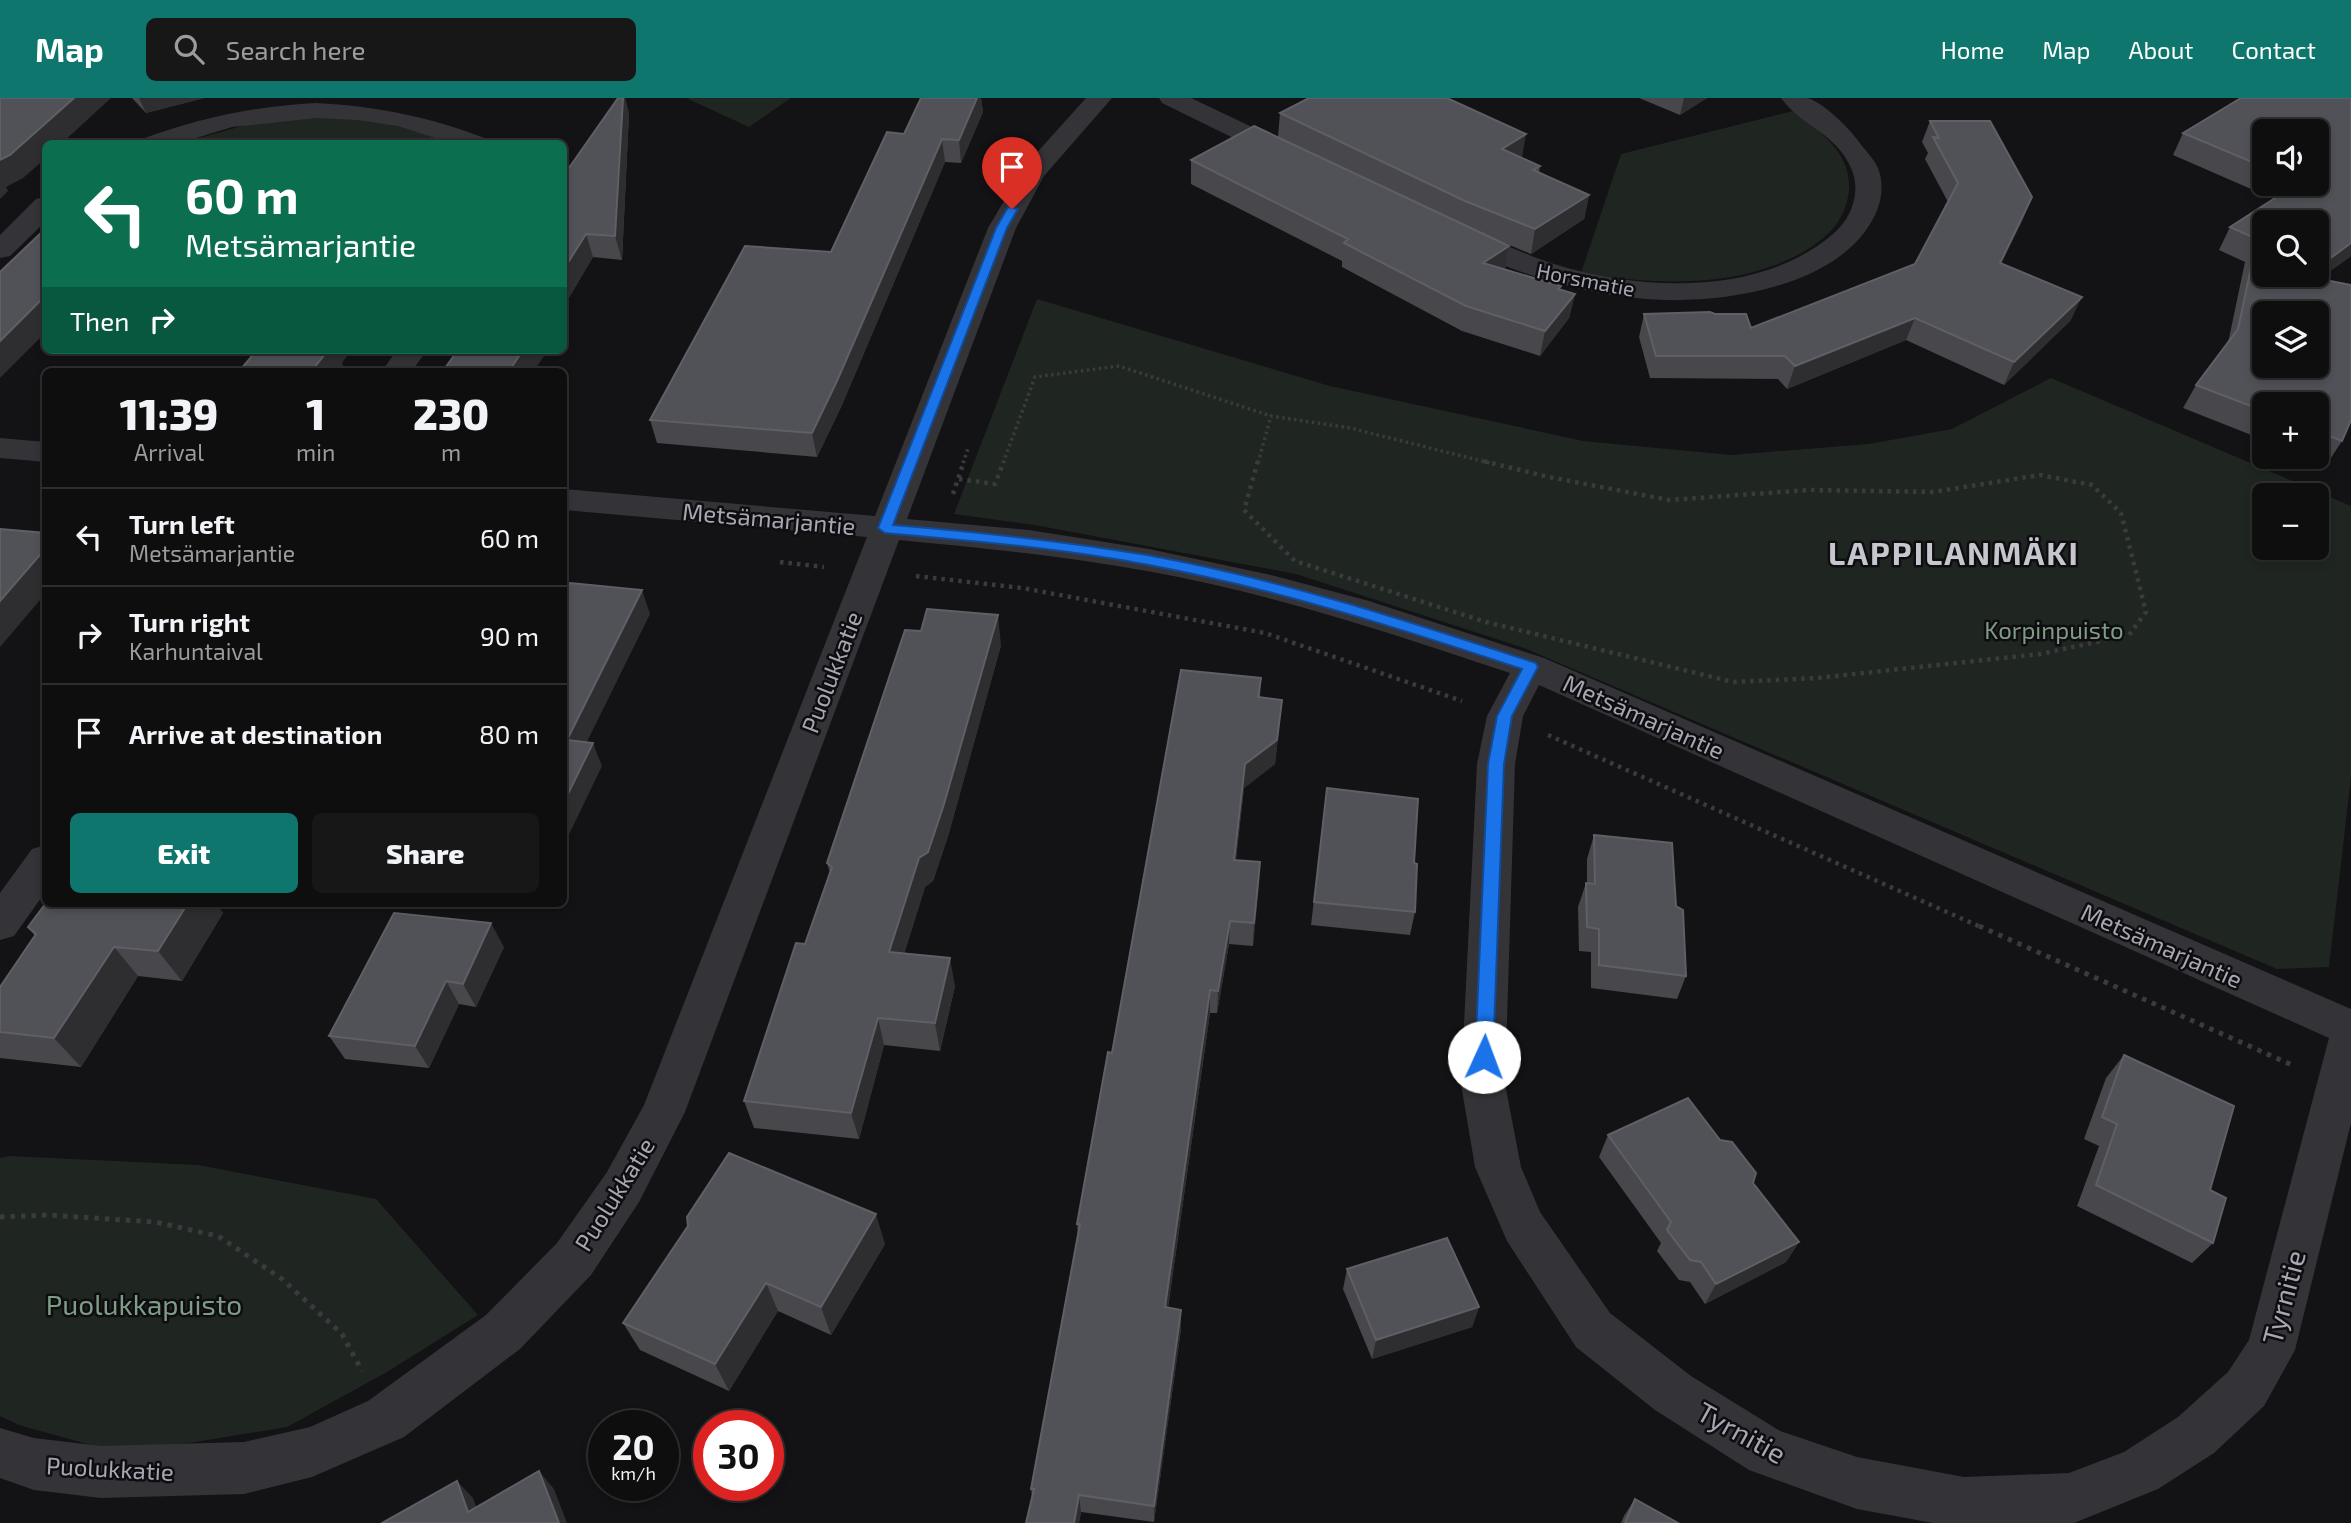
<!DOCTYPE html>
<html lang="en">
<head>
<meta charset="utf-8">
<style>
  :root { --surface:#0e0e0f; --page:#171718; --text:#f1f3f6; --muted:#9b9c9e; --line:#2e2e2f; --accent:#0f766e }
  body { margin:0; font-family:"Exo 2",sans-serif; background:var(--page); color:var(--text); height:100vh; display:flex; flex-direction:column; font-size:26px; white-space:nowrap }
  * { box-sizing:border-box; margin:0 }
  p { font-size:23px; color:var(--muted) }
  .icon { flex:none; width:38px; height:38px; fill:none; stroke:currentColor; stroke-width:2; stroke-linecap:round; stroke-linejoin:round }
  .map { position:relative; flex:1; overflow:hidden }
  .details { position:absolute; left:42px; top:270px; width:525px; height:539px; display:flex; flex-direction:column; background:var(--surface); border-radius:10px; box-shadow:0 4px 10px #0003,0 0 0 2px var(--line) }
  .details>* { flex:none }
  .banner { position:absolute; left:42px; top:42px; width:525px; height:214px; border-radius:10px; box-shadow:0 4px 10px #0003,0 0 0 2px var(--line); background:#0b6e4f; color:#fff; overflow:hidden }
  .buttons { position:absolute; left:2252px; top:21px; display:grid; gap:14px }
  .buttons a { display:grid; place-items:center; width:77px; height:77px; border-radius:10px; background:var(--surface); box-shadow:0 4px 10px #0003,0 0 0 2px var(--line); font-size:35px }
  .speed { position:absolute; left:588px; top:1312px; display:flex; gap:14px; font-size:35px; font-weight:700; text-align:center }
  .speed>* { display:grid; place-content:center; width:91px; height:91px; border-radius:50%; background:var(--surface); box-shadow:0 4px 10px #0003,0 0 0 2px var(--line); line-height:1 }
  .speed small { font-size:18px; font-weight:400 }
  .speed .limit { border:10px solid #d22; background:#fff; color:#111 }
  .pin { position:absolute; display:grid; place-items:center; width:60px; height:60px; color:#fff; margin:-72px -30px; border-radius:50% 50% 50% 0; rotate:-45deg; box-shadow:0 0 7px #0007 }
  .pin .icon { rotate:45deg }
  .me { position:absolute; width:77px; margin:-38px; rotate:2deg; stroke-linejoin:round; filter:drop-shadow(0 0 5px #0008) }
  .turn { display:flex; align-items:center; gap:24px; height:147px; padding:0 28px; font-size:32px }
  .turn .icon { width:91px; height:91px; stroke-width:2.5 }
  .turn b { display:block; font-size:49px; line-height:60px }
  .then { display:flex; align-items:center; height:66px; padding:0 28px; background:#0003; gap:14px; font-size:26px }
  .eta { display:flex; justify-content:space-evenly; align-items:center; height:119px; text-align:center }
  .eta b { font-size:42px; font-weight:800; line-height:49px }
  .action { display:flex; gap:14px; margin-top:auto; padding:14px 28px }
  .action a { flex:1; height:80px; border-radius:10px; background:var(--accent); color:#fff; font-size:28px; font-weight:800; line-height:80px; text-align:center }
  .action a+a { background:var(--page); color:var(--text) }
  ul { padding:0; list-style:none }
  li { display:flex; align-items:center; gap:21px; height:98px; padding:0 28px; border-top:2px solid var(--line) }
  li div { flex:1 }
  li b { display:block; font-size:26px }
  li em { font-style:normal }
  header { display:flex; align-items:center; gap:42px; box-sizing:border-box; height:98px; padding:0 35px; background:var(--accent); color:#fff }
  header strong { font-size:33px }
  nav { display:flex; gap:38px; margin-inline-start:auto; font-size:24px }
  .search { width:490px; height:63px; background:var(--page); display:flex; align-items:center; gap:18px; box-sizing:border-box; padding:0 24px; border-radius:10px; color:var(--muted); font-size:26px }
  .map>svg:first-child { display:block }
</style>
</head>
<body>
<header>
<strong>Map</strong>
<div class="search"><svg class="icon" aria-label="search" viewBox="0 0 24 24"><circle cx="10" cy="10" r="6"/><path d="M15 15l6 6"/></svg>Search here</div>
<nav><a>Home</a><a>Map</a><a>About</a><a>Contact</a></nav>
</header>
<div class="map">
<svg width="2351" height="1425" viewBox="0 0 2351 1425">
  <rect width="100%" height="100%" fill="#131214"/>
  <path fill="#1f2621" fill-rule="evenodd" d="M686 0H791L749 29Z
    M1793 13C1824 36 1860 61 1846 107 1839 129 1824 141 1805 153 1739 191 1655 187 1581 175L1621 56Z
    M303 18C347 19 410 22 449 45L177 46 257 24Z
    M1037 201 1330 288 1583 343 1731 357 1869 346 1952 331 2051 280 2351 408V679L2329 869 2277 871 1524 550 1296 476 1035 427 954 416ZM2317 397V450H2264V397Z
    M10 1058 198 1067 376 1101 478 1217 387 1274 287 1329 189 1345 105 1351 19 1327 0 1318V1060Z"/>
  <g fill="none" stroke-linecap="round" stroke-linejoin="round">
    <path stroke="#3a3a3f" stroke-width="3.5" stroke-dasharray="2.5 3.5" stroke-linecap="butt" d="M963 365 969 348
      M1003 365 1035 279 1119 268 1271 318
      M1258 365 1271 318 1350 330 1490 365"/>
    <path stroke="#3a3a3f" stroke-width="4.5" stroke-dasharray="3.5 5" stroke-linecap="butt" d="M1258 363 1244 412 1295 463 1486 524 1733 584 1817 580 2040 556 2129 537 2146 514 2121 415 2092 387 2040 377 1933 394 1809 392 1669 402 1549 379 1483 363
      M959 381 995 386 1004 363
      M953 396 964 363
      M780 464 824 469
      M916 478 1022 490 1265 535 1462 603
      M1548 637 1983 830"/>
    <path stroke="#3a3a3f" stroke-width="5" stroke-dasharray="4.5 6" stroke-linecap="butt" d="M1979 828 2292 967
      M0 1119 48 1117 155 1124 218 1138 282 1181 342 1236 362 1273"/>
    <path fill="#343438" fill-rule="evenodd" d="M1086 0H1112L1044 78 1016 130 907 421 1029 432 1149 451 1271 477 1369 503 1544 560 2351 911V1025L2295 1252 2264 1308 2214 1355 2158 1391 2074 1425H1933L1857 1411 1749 1372 1655 1312 1576 1249 1507 1143 1475 1069 1461 986 1477 666 1487 618 1510 575C1391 535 1271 495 1147 473 1065 458 982 450 899 442L685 1014 639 1104 591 1177 520 1251 404 1339 312 1379 244 1396 101 1400 34 1392 0 1380V1330L34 1340 101 1348 244 1344 310 1329 368 1303 486 1217 557 1145 607 1074 644 1007 867 439 564 412V391L875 418 988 130 1024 69ZM1539 587 2329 940 2249 1242 2228 1274 2178 1319 2124 1354 2069 1375 1964 1379 1857 1359 1780 1333 1691 1278 1610 1215 1540 1114 1521 1069 1505 986 1515 666 1523 618Z
      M1159 0H1191L1298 51 1302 57 1298 63 1289 65 1280 63 1162 5Z
      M1781 0C1789 0 1799 0 1807 0 1822 3 1851 32 1859 44 1865 52 1874 61 1878 70 1884 85 1882 103 1875 117 1842 186 1733 204 1664 202 1607 200 1550 186 1498 165 1482 159 1456 153 1446 139L1450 133 1460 131C1492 139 1522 156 1554 166 1641 193 1759 199 1833 136 1851 121 1862 94 1851 70 1836 35 1800 27 1781 0Z
      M316 5C376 8 431 19 487 41L491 46H454L398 28 358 22 316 20 232 29 177 46H138L142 41C199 20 255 8 316 5Z
      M46 99V123L10 158 0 160V137L36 101Z
      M397 252H427L412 273H382Z
      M0 340 46 344V364L0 360Z
      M46 747V793L14 838 0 842V795L32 751Z"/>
  </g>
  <path fill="#47474c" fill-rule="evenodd" d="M132 0H204L146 15Z
    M618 0H625L629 16 622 162 593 159 564 208Z
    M921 0H981L983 14 961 65 945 64 842 307 817 359 657 345 650 322 831 154 904 36Z
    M1639 0H1707L1680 17Z
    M2351 0V158L2319 181 2342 343 2327 366 2308 359H2317V306H2264V342L2183 310 2196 287 2228 245 2245 164 2219 152 2230 129 2274 101 2173 57 2183 35ZM2264 33 2317 86H2264Z
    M1280 15 1522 60 1540 68 1539 75 1589 97 1584 121 1531 156 1481 135 1509 148 1505 171 1561 188 1560 191 1575 196 1569 220 1540 258 1462 233 1342 169V163L1191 86V62L1364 80 1278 39Z
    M1930 23 2023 121 2001 165 2071 222 2004 287 1906 242 1787 291 1778 281 1650 280 1639 239 1644 216H1715L1751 230 1915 166 1948 104 1925 61 1928 55 1922 44Z
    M1001 547 949 735 933 783 925 789 904 856 955 888 940 953 884 947 859 1041 754 1030 744 1003 805 846 830 775 827 765Z
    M1261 580 1260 600 1282 602 1275 666 1244 690 1236 762 1260 764 1253 848 1229 846 1217 915H1210L1168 1210 1181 1212V1231L1154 1424 1081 1414 1079 1425H1026L1032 1399 1031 1391 1078 1137 1077 1126 1112 955Z
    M1327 690 1414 765 1415 814 1410 837 1311 827Z
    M1594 737 1676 808 1686 878 1677 901 1591 890V854L1579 853 1578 809 1586 785H1587V761Z
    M46 805H215L223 815 182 883 138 878 81 969 0 960V889L35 838 28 829Z
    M504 849 476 909 459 906 429 970 345 961 329 938Z
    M2124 957 2210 1092 2213 1145 2192 1165 2077 1108 2099 1048 2084 1041 2106 980Z
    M1608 1037 1753 1085 1799 1144 1786 1164 1705 1206 1690 1184 1679 1182 1657 1153 1661 1145 1599 1059Z
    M885 1146 831 1237 778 1213 729 1293 640 1252 623 1225Z
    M1347 1171 1479 1209 1472 1229 1372 1261 1343 1191Z
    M1635 1401 1678 1425H1621L1624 1418Z"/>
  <path fill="#2e2e31" d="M74 0H111L61 46H46V60L23 80 6 89 8 93 0 101V62Z
    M139 0H204L146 15Z
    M623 0H625L629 16 622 162 615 138Z
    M977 0H981L983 14 961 65 959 42Z
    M1684 0H1707L1680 17Z
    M1526 36 1522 60 1502 51Z
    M942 41 945 64 842 307 817 359 812 335Z
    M1589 97 1584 121 1531 156 1535 131Z
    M2032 99 2023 121 1991 187 2000 165Z
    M586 136 593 159 564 208V171Z
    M2351 145V158L2292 201 2305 178 2307 177H2317V170Z
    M1509 148 1505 172 1483 165Z
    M1575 196 1569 220 1540 258 1545 233Z
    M46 197V234L0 280V243Z
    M2082 199 2071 222 2004 287 2014 264Z
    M1915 220 1906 242 1787 291 1795 268Z
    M328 252H351L342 265 344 270 342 273H305Z
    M523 252H548L534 273H509Z
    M46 450V495L0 549V503Z
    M642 492 650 516 576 666 567 642Z
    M998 517 1001 547 949 735 933 783 925 789 896 882 889 854Z
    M1282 602 1275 666 1244 690 1233 785 1234 762 1245 666Z
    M593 645 602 668 564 747V704Z
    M1260 764 1259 788 1253 848 1254 825Z
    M188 805H215L223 815 182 883 158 853Z
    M1230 823 1229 846 1217 915 1218 893Z
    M491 825 504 849 476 909 463 886Z
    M114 849 138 878 81 969 54 940Z
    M950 860 955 888 940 953 935 925Z
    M446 883 459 906 429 970 415 948Z
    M1210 892V915L1165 1229V1209Z
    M878 920 884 947 859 1041 851 1015Z
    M876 1116 885 1146 831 1237 821 1209Z
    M1799 1144 1786 1164 1705 1206 1716 1186Z
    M766 1185 778 1213 729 1293 715 1266Z
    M1479 1209 1472 1229 1372 1261 1376 1242Z
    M1181 1212V1231L1154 1424V1408Z
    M539 1373 554 1391 567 1425H559Z
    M457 1383 473 1400 482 1425 468 1414Z
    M1079 1397 1081 1414 1079 1425H1074Z"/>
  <path fill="#515257" stroke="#5f5f65" stroke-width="2" fill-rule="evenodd" d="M0 0H74L10 57 0 62Z
    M618 0H623L615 138 586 136 564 171V77Z
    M921 0H977L959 42 942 41 837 283 812 335 650 322 745 148 831 154 887 34 904 36Z
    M1309 0H1447L1526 36 1502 51 1540 68 1533 72 1589 97 1535 131 1465 103 1280 15Z
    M2241 0H2351V145L2317 170V124H2264V177H2307L2305 178 2351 187V322L2342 343 2317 333V306H2264V313L2196 287 2238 231 2257 141 2230 129 2297 86H2317V33H2264V69L2183 35ZM2264 215H2317V268H2264Z
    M1930 23H1990L2032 99 2000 165 2082 199 2014 264 1915 220 1795 268 1785 258H1656L1644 216 1710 214 1715 216H1746L1751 230 1915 166 1958 85 1933 39 1939 40Z
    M1254 28 1509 148 1483 165 1561 188 1558 191 1575 196 1545 233 1466 208 1344 145 1348 141 1191 62Z
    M46 130V197L0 243V174Z
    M257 252H328L314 270 306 272 305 273 240 272Z
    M458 252H523L509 273H443Z
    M0 431 46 435V450L0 503Z
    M570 485 642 492 567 642 593 645 564 704V497Z
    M927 511 998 517 944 706 928 754 919 760 889 854 950 860 935 925 878 920 851 1015 744 1003 796 845 805 846 832 769 827 765 905 532 921 533Z
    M1181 572 1261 580 1258 599 1282 602 1277 642 1245 666 1234 762 1260 764 1254 825 1230 823 1218 893 1210 892 1165 1209 1181 1212 1154 1408 1079 1397 1074 1425H1026L1034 1391H1031L1080 1126H1077L1108 954 1112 955Z
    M1327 690 1418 701 1414 765 1417 766 1415 814 1314 804Z
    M1594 737 1672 745 1676 808 1683 812 1686 878 1599 867V831L1587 829 1586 785 1595 786Z
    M46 805H188L158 853 114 849 54 940 0 934V889L36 836 28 829Z
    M394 815 491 825 463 886 446 883 415 948 329 938Z
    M2124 957 2234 1008 2210 1092 2226 1100 2213 1145 2096 1087 2117 1026 2102 1019Z
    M1688 1000 1720 1042 1732 1044 1756 1075 1753 1085 1799 1144 1716 1186 1701 1164 1690 1162 1667 1132 1671 1124 1608 1037Z
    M729 1055 876 1116 821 1209 766 1185 715 1266 623 1225 688 1128 687 1119Z
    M1447 1140 1479 1209 1376 1242 1347 1171Z
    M539 1373 559 1425H382L457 1383 468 1414Z
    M1635 1401 1678 1425H1625Z"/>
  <path fill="#1a73e8" stroke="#114b97" stroke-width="2" d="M1008 109 1018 111 1007 130 893 427C978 434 1063 443 1147 457 1280 481 1408 523 1536 565L1538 569 1512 618 1504 666 1493 959 1490 965 1484 967 1478 965 1475 959 1488 666 1497 618 1522 571C1399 530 1276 491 1149 467 1061 450 973 443 885 435L878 430 996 130Z"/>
  <g text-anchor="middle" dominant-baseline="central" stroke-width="5" stroke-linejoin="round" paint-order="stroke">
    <g font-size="21" fill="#a6a7b3" stroke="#0e0d0f">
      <text transform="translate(1586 181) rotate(11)">Horsmatie</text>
    </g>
    <g font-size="24" fill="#a6a7b3" stroke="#0e0d0f">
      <text transform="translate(769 420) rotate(5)">Metsämarjantie</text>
      <text transform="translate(831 574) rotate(-69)">Puolukkatie</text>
      <text transform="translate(1644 618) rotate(24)">Metsämarjantie</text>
      <text transform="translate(2162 847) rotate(24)">Metsämarjantie</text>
      <text transform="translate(614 1096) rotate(-58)">Puolukkatie</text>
      <text transform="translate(110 1370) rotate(3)">Puolukkatie</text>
    </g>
    <g font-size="24" fill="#7f9c87" stroke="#0e0d0f">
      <text x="2054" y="531">Korpinpuisto</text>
    </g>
    <g font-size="28" fill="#a6a7b3" stroke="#0e0d0f">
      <text transform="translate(2283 1199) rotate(-75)">Tyrnitie</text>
      <text transform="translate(1742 1334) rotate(29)">Tyrnitie</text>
    </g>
    <g font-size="28" fill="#7f9c87" stroke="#0e0d0f">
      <text x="144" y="1206">Puolukkapuisto</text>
    </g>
    <g font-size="32" font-weight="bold" letter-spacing="2" fill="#c6c6cf" stroke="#0e0d0f">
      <text x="1954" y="454">LAPPILANMÄKI</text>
    </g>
  </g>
</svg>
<div class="buttons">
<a><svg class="icon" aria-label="sound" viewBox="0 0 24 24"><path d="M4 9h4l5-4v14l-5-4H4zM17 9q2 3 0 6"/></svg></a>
<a><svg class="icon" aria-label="search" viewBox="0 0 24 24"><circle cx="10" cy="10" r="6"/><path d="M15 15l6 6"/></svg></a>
<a><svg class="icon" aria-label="layers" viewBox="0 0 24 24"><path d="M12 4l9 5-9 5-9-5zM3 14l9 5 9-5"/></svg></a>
<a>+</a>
<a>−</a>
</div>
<div class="speed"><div>20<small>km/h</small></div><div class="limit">30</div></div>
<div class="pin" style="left:1012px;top:111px;background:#d93025"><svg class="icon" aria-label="arrive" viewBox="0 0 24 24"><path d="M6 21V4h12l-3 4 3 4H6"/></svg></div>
<svg class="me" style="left:1484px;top:959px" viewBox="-20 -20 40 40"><circle r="19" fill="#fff"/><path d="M0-13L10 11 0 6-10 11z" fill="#1a73e8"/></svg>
<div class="banner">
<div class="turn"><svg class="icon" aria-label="left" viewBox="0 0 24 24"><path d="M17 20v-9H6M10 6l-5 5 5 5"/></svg><div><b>60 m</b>Metsämarjantie</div></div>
<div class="then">Then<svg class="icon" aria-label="right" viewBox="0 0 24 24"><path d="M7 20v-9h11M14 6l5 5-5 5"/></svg></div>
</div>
<section class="details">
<div class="eta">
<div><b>11:39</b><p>Arrival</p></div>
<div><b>1</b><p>min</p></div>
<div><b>230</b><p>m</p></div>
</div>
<ul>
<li><svg class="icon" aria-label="left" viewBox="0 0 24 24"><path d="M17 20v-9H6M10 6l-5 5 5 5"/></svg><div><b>Turn left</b><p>Metsämarjantie</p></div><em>60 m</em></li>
<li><svg class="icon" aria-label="right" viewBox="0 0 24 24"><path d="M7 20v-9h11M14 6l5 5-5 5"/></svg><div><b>Turn right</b><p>Karhuntaival</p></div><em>90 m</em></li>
<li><svg class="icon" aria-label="arrive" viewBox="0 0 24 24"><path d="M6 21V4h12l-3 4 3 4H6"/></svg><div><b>Arrive at destination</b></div><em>80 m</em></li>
</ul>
<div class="action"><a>Exit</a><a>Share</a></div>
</section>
</div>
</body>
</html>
